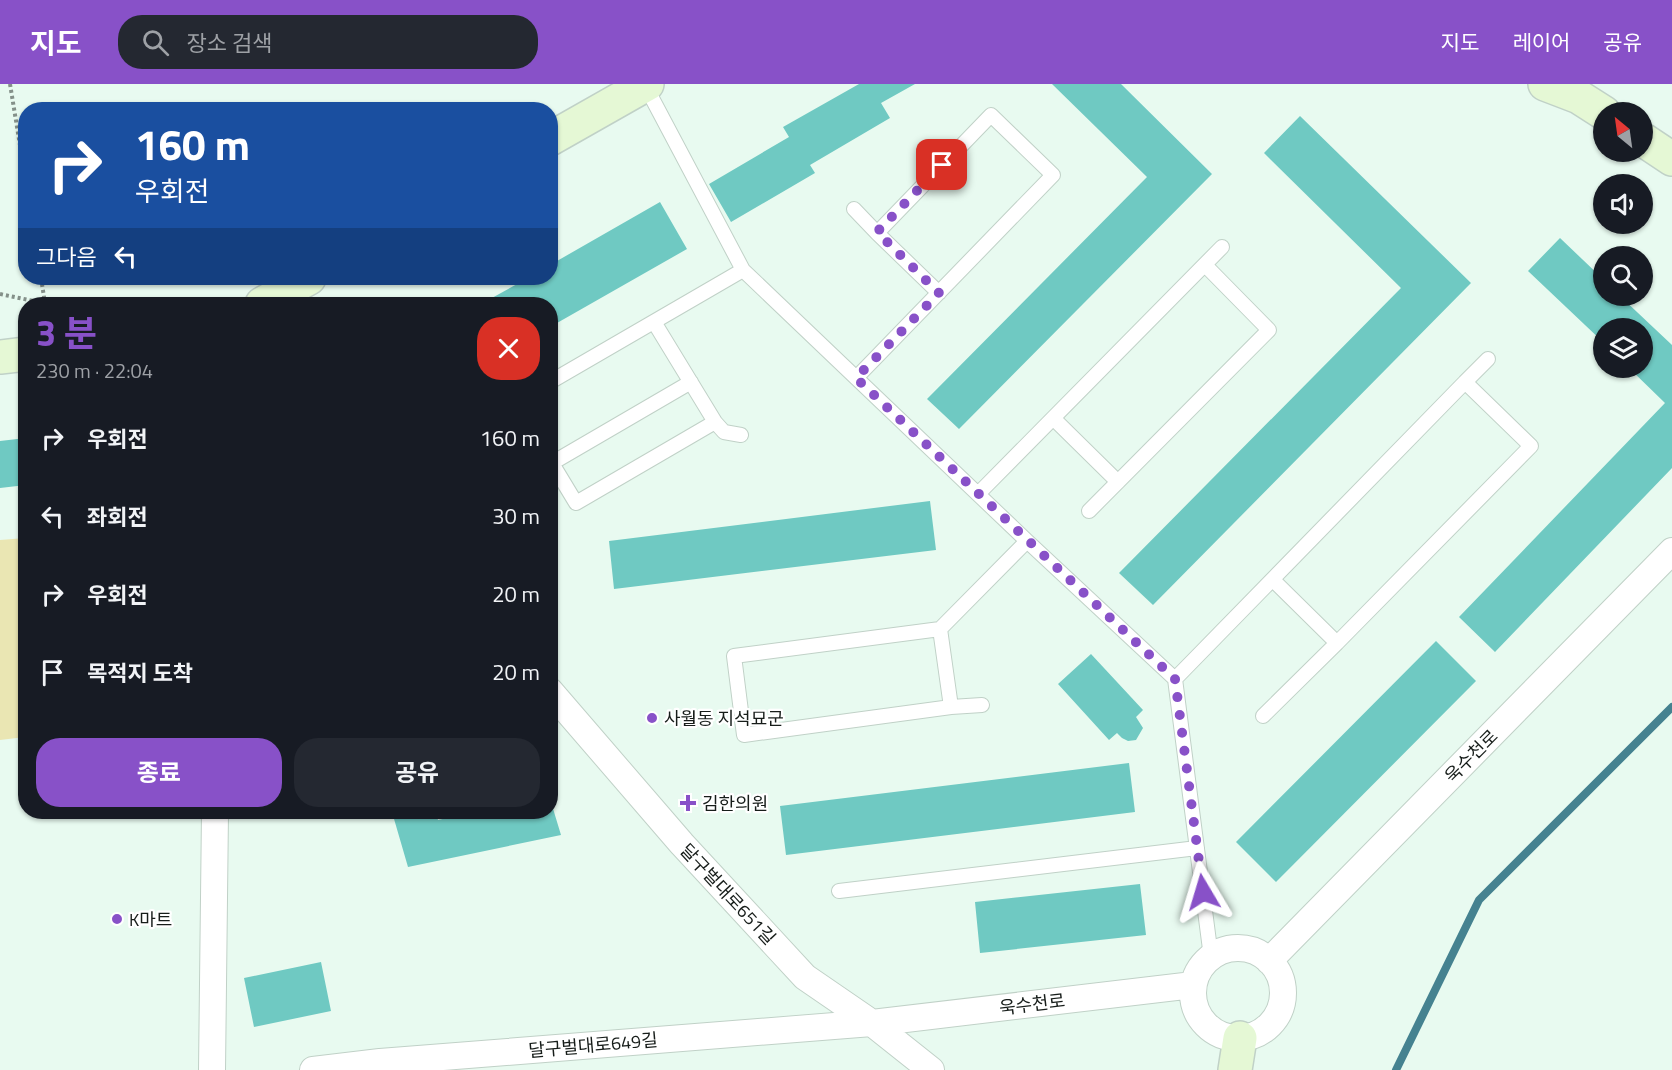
<!DOCTYPE html>
<html lang="ko">
<head>
<meta charset="utf-8">
<style>
  :root { --surface:#171b24; --page:#242831; --text:#f1f3f6; --muted:#9ea1a6; --accent:#8851c8 }
  body { margin:0; font-family:"Titillium Web","Noto Sans KR",sans-serif; background:var(--page); color:var(--text); height:100vh; display:flex; flex-direction:column; font-size:22px; white-space:nowrap }
  * { box-sizing:border-box; margin:0 }
  p { font-size:20px; color:var(--muted) }
  .icon { flex:none; width:33px; height:33px; fill:none; stroke:currentColor; stroke-width:2; stroke-linecap:round; stroke-linejoin:round }
  .map { position:relative; flex:1; overflow:hidden }
  .side { position:absolute; left:18px; top:213px; width:540px; height:522px; display:flex; flex-direction:column; background:var(--surface); border-radius:24px; box-shadow:0 2px 4px #0004 }
  .side>* { flex:none }
  .hud { position:absolute; left:18px; top:18px; width:540px; height:183px; border-radius:24px; box-shadow:0 2px 4px #0004; background:#1a4fa0; color:#fff; overflow:hidden }
  .needle { width:39px; rotate:331deg }
  .fabs { position:absolute; left:1593px; top:18px; display:grid; gap:12px }
  .fabs a { display:grid; place-items:center; width:60px; height:60px; border-radius:50%; background:var(--surface); box-shadow:0 2px 4px #0004; font-size:30px }
  .pin { position:absolute; display:grid; place-items:center; width:51px; height:51px; color:#fff; margin:-26px; border-radius:12px; box-shadow:0 3px 9px #0006 }
  .me { position:absolute; width:66px; margin:-33px; rotate:353deg; stroke-linejoin:round; filter:drop-shadow(0 0 4px #0008) }
  .turn { display:flex; align-items:center; gap:21px; height:126px; padding:0 18px; font-size:27px }
  .turn .icon { width:78px; height:78px; stroke-width:2.5 }
  .turn b { display:block; font-size:42px; line-height:51px }
  .then { display:flex; align-items:center; height:57px; padding:0 18px; background:#0003; gap:12px; font-size:22px }
  .round { display:grid; place-items:center; flex:none; width:63px; height:63px; border-radius:24px; background:var(--page) }
  .head { display:flex; align-items:center; justify-content:space-between; height:102px; padding:0 18px }
  h1 { font-size:36px; font-weight:700; line-height:45px; color:var(--accent) }
  .cta { display:flex; gap:12px; margin-top:auto; padding:12px 18px }
  .cta a { flex:1; height:69px; border-radius:24px; background:var(--accent); color:#fff; font-size:24px; font-weight:700; line-height:69px; text-align:center }
  .cta a+a { background:var(--page); color:var(--text) }
  ul { padding:0; list-style:none }
  li { display:flex; align-items:center; gap:18px; height:78px; padding:0 18px }
  li div { flex:1 }
  li b { display:block; font-size:22px }
  li em { font-style:normal }
  header { display:flex; align-items:center; gap:36px; box-sizing:border-box; height:84px; padding:0 30px; background:var(--accent); color:#fff }
  header strong { font-size:28px }
  nav { display:flex; gap:33px; margin-inline-start:auto; font-size:21px }
  .search { width:420px; height:54px; background:var(--page); display:flex; align-items:center; gap:15px; box-sizing:border-box; padding:0 21px; border-radius:24px; color:var(--muted); font-size:22px }
  .map>svg:first-child { display:block }
</style>
</head>
<body>
<header>
<strong>지도</strong>
<div class="search"><svg class="icon" aria-label="search" viewBox="0 0 24 24"><circle cx="10" cy="10" r="6"/><path d="M15 15l6 6"/></svg>장소 검색</div>
<nav><a>지도</a><a>레이어</a><a>공유</a></nav>
</header>
<div class="map">
<svg width="1672" height="986" viewBox="0 0 1672 986">
  <rect width="100%" height="100%" fill="#e8faf0"/>
  <path fill="#eae6b3" d="M25 454V653L0 656V456Z"/>
  <g fill="none" stroke-linecap="round" stroke-linejoin="round">
    <path stroke="#458290" stroke-width="8" d="M1396 986 1479 816 1672 623"/>
  </g>
  <path fill="#6fc9c2" d="M859 0H915L881 19 890 34 810 81 815 89 731 138 709 100 789 53 783 43Z
    M1052 0H1121L1212 90 959 345 927 315 1147 93Z
    M1300 32 1471 199 1153 521 1119 489 1401 204 1264 69Z
    M660 118 687 165 550 243V220H481L528 194H550V181Z
    M1560 154 1604 196V212H1620L1672 261V384L1495 568 1459 533 1665 319 1629 284H1642V244H1604V259L1528 187Z
    M26 354V401L0 404V357Z
    M930 417 936 466 614 505 609 457Z
    M1436 557 1476 597 1276 798 1236 758Z
    M1091 570 1143 626 1136 633 1143 644 1136 656 1128 657 1122 654 1117 649 1109 656 1058 600Z
    M1129 679 1135 728 786 771 780 722Z
    M551 718 561 751 408 783 392 728H436L438 736 474 728H550Z
    M1140 800 1146 851 980 869 975 818Z
    M321 878 331 927 254 943 244 894Z"/>
  <g fill="none" stroke-linecap="round" stroke-linejoin="round">
    <g stroke="#c0d1c7" stroke-width="16">
      <path id="lane" d="M645 1 743 186 1027 457 1175 595 1211 873
        M854 125 877 149
        M654 238 715 338 724 348 741 351
        M856 294 1053 91 991 31 877 149 939 209
        M550 298 743 186
        M1465 298 1488 275
        M1053 334 1118 398
        M550 376 576 419 715 338
        M552 379 691 298
        M978 410 1222 163
        M1089 427 1269 246 1205 181
        M940 545 951 623 744 651 734 572 940 545 1027 457
        M1175 595 1465 298 1531 362 1337 559 1273 496
        M951 623 982 621
        M1263 632 1337 559
        M839 807 1197 764"/>
    </g>
    <g stroke="#c0d1c7" stroke-width="28">
      <path id="street" d="M550 607 682 760 805 893 872 939 931 986
        M1193 909a45 45 0 1 1 90 0a45 45 0 1 1-90 0Z
        M1269 877 1672 467
        M212 986 215 728
        M313 986 380 978 872 939 1193 901"/>
    </g>
    <g stroke="#c0d1c7" stroke-width="36">
      <path id="secondary" d="M1545 0 1579 13 1604 29
        M550 55 647 0
        M1642 55 1672 75
        M262 220 309 194
        M0 273 26 270
        M1235 986 1240 954"/>
    </g>
    <path stroke="#849089" stroke-width="4" stroke-dasharray="3 3" stroke-linecap="butt" d="M10 0 26 98
      M41 194 45 219
      M0 210 48 220"/>
    <use href="#lane" stroke="#fff" stroke-width="14"/>
    <use href="#street" stroke="#fff" stroke-width="26"/>
    <use href="#secondary" stroke="#e5f8d5" stroke-width="33"/>
  </g>
  <g fill="none" stroke-linecap="round" stroke-linejoin="round">
    <path stroke="#8851c8" stroke-width="10" stroke-dasharray="0 18" d="M942 81 877 148 939 209 856 294 1175 595 1203 808"/>
  </g>
  <g fill="#8851c8" stroke="#fff" stroke-width="2">
    <circle cx="652" cy="634" r="6"/>
    <path d="M685 710h6v6h6v6h-6v6h-6v-6h-6v-6h6z"/>
    <circle cx="117" cy="835" r="6"/>
  </g>
  <g text-anchor="middle" dominant-baseline="central" stroke-width="4.5" stroke-linejoin="round" paint-order="stroke">
    <g font-size="18" fill="#171d1a" stroke="#fff" text-anchor="start">
      <text x="664" y="634">사월동 지석묘군</text>
      <text x="702" y="719">김한의원</text>
      <text x="129" y="835">K마트</text>
    </g>
    <g font-size="18" fill="#171d1a" stroke="#fff">
      <text transform="translate(1471 672) rotate(-45)">욱수천로</text>
      <text transform="translate(728 810) rotate(47)">달구벌대로651길</text>
      <text transform="translate(1032 920) rotate(-7)">욱수천로</text>
      <text transform="translate(593 961) rotate(-5)">달구벌대로649길</text>
    </g>
  </g>
</svg>
<div class="fabs">
<a><svg class="needle" viewBox="-14 -14 28 28"><path d="M0-13l5 13h-10z" fill="#e53935"/><path d="M0 13l5-13h-10z" fill="#9ea1a6"/></svg></a>
<a><svg class="icon" aria-label="sound" viewBox="0 0 24 24"><path d="M4 9h4l5-4v14l-5-4H4zM17 9q2 3 0 6"/></svg></a>
<a><svg class="icon" aria-label="search" viewBox="0 0 24 24"><circle cx="10" cy="10" r="6"/><path d="M15 15l6 6"/></svg></a>
<a><svg class="icon" aria-label="layers" viewBox="0 0 24 24"><path d="M12 4l9 5-9 5-9-5zM3 14l9 5 9-5"/></svg></a>
</div>
<div class="pin" style="left:942px;top:81px;background:#d93025"><svg class="icon" aria-label="arrive" viewBox="0 0 24 24"><path d="M6 21V4h12l-3 4 3 4H6"/></svg></div>
<svg class="me" style="left:1203px;top:808px" viewBox="-20 -20 40 40"><path d="M0-17L14 15 0 8-14 15z" fill="#8851c8" stroke="#fff" stroke-width="4"/></svg>
<div class="hud">
<div class="turn"><svg class="icon" aria-label="right" viewBox="0 0 24 24"><path d="M7 20v-9h11M14 6l5 5-5 5"/></svg><div><b>160 m</b>우회전</div></div>
<div class="then">그다음<svg class="icon" aria-label="left" viewBox="0 0 24 24"><path d="M17 20v-9H6M10 6l-5 5 5 5"/></svg></div>
</div>
<section class="side">
<div class="head"><div><h1>3 분</h1><p>230 m · 22:04</p></div><a class="round" style="background:#d93025;color:#fff"><svg class="icon" aria-label="close" viewBox="0 0 24 24"><path d="M6 6l12 12M18 6L6 18"/></svg></a></div>
<ul>
<li><svg class="icon" aria-label="right" viewBox="0 0 24 24"><path d="M7 20v-9h11M14 6l5 5-5 5"/></svg><div><b>우회전</b></div><em>160 m</em></li>
<li><svg class="icon" aria-label="left" viewBox="0 0 24 24"><path d="M17 20v-9H6M10 6l-5 5 5 5"/></svg><div><b>좌회전</b></div><em>30 m</em></li>
<li><svg class="icon" aria-label="right" viewBox="0 0 24 24"><path d="M7 20v-9h11M14 6l5 5-5 5"/></svg><div><b>우회전</b></div><em>20 m</em></li>
<li><svg class="icon" aria-label="arrive" viewBox="0 0 24 24"><path d="M6 21V4h12l-3 4 3 4H6"/></svg><div><b>목적지 도착</b></div><em>20 m</em></li>
</ul>
<div class="cta"><a>종료</a><a>공유</a></div>
</section>
</div>
</body>
</html>
